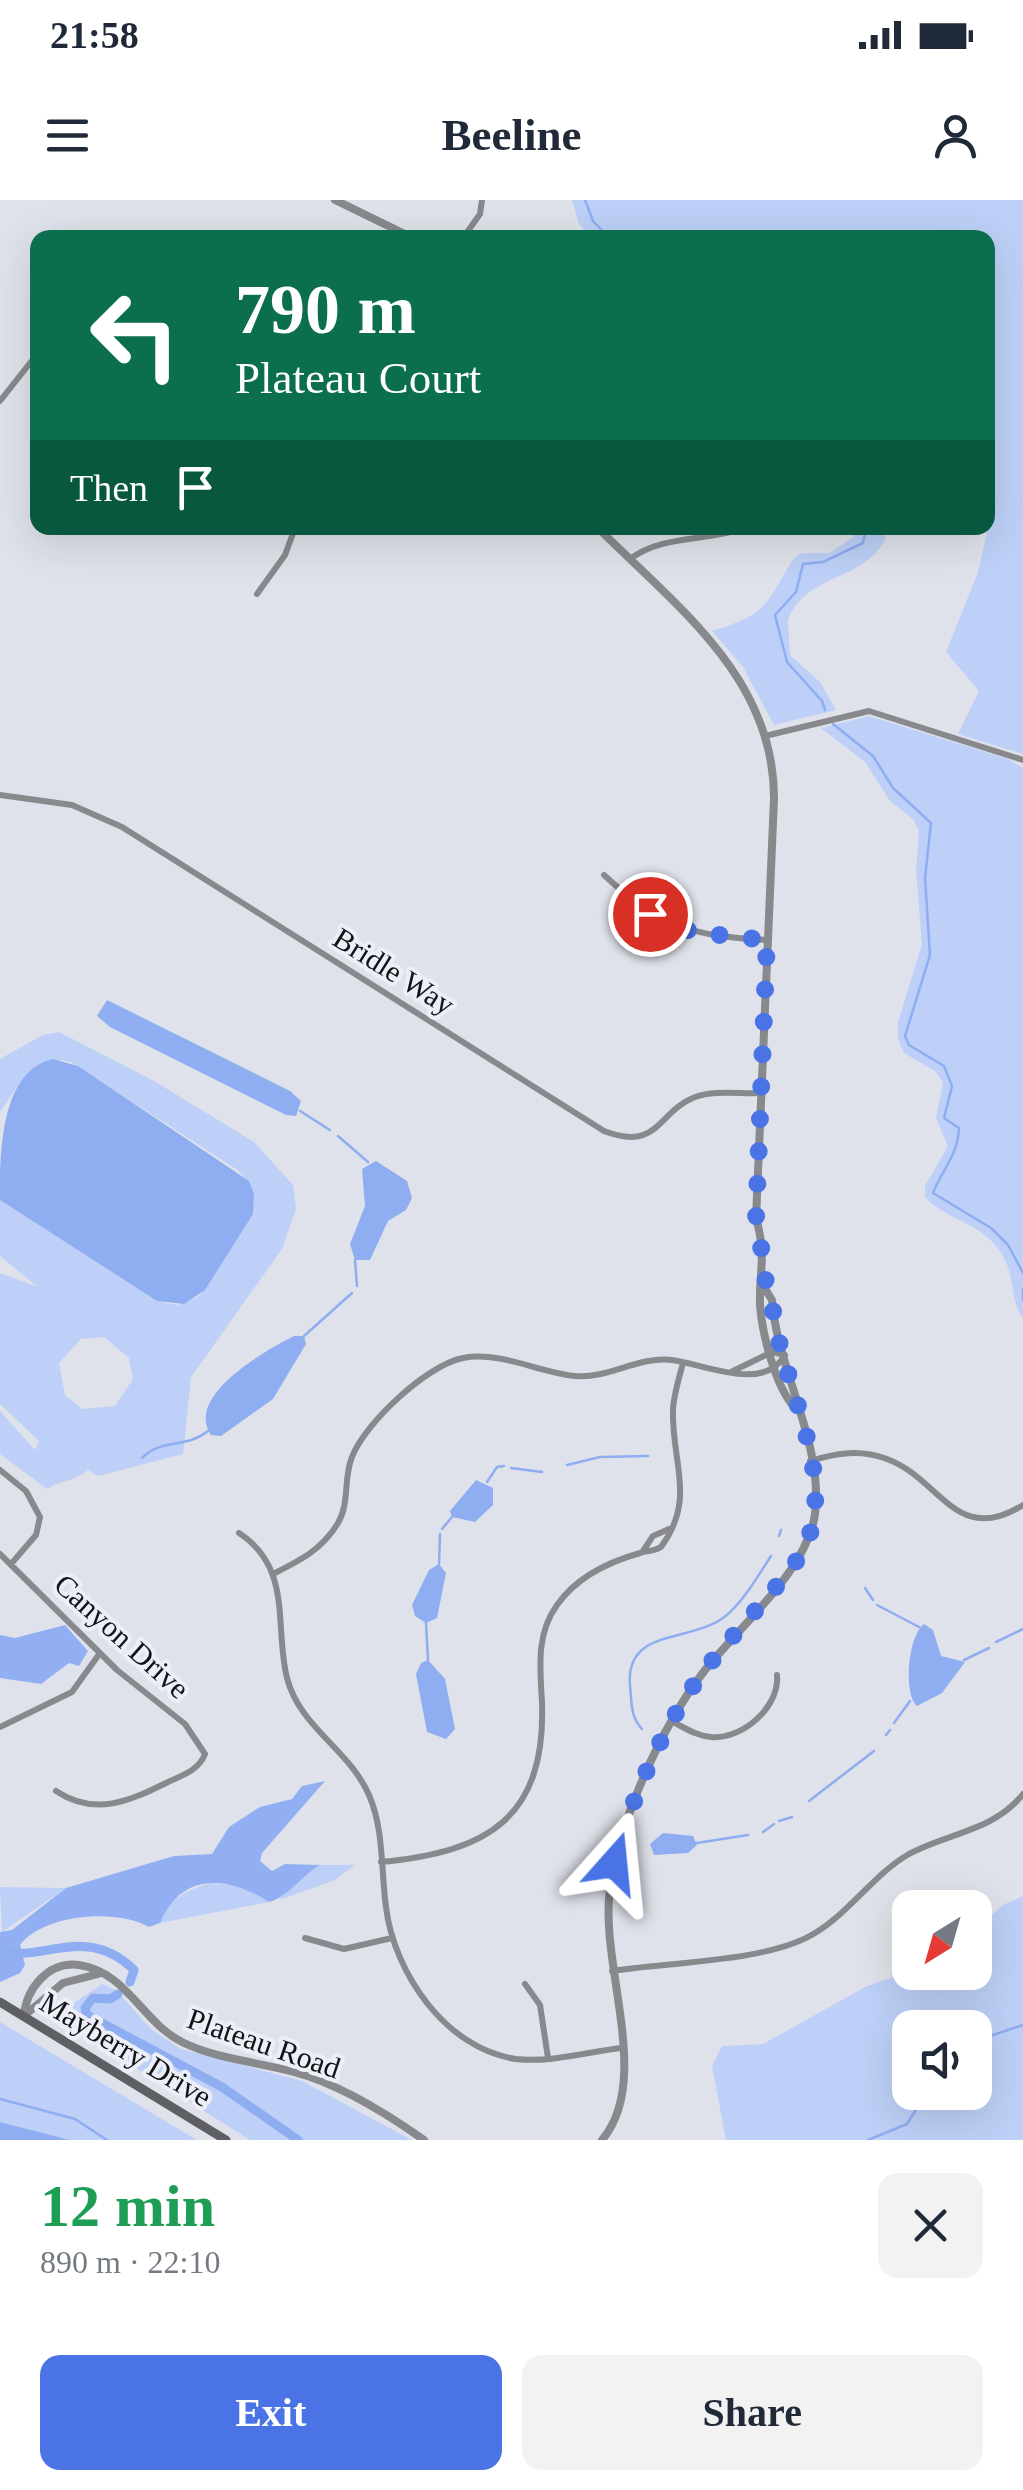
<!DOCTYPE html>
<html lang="en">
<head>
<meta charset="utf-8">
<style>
  :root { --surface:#fff; --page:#f2f2f3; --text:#1f2937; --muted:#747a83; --accent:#4a74e6 }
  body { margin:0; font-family:"Times New Roman",serif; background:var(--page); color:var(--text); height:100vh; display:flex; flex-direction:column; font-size:38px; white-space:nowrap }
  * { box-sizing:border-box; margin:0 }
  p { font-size:32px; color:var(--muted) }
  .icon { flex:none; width:55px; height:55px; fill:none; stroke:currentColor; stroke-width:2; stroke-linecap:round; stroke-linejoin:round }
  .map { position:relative; height:1940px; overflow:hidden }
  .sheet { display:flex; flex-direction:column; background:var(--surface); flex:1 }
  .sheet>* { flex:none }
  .hud { position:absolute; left:30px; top:30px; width:965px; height:305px; border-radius:20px; box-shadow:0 10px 40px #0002; background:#0b6e4f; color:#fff; overflow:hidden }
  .needle { width:65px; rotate:217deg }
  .tools { position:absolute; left:892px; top:1690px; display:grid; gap:20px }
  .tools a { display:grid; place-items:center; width:100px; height:100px; border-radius:20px; background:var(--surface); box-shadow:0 10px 40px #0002; font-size:50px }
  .pin { position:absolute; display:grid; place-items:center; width:85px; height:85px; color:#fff; margin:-42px; border:5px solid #fff; border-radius:50%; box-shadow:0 2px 10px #0007 }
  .me { position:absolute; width:110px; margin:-55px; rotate:18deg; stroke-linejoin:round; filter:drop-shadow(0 0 8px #0008) }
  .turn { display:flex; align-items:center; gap:35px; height:210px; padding:0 40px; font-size:45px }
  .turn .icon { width:130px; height:130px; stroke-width:2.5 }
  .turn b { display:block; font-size:70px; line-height:85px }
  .then { display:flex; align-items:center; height:95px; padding:0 40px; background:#0003; gap:20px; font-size:38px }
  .round { display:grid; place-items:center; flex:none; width:105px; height:105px; border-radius:20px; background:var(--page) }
  .summary { display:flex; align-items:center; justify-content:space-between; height:170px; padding:0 40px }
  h1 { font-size:60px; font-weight:700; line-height:75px; color:#1e9e55 }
  .cta { display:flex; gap:20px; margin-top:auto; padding:20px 40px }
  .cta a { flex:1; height:115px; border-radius:20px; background:var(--accent); color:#fff; font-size:40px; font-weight:700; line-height:115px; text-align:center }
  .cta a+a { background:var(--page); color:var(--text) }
  .status { display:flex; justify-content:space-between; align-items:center; height:70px; padding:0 50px; background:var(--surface); direction:ltr }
  .status svg { height:28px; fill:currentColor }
  header { display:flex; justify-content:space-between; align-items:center; height:130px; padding:0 40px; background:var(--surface); font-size:45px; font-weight:700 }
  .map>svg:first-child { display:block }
</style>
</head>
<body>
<div class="status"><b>21:58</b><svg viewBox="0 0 49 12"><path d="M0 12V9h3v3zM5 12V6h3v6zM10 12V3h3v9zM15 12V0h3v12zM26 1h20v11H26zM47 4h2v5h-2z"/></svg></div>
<header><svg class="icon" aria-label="menu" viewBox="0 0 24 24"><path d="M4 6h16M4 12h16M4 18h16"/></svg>Beeline<svg class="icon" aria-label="person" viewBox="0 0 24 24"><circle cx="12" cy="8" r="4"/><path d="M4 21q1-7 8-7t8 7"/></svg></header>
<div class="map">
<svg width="1023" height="1940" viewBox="0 0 1023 1940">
  <rect width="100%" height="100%" fill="#dfe2ea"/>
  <path fill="#bed0f7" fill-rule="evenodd" d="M572 0H1023V554L958 534 979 491 946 452 978 372 988 328V38H689L665 32 662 37H591L579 24Z
    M851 328H884L886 338C864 382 806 373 788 420L790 455 820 482 836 510 774 525 743 467 712 431C771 413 764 405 794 358L802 353H829L854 337Z
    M869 516 1008 559 1023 568V1118C1007 1096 1018 1072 996 1046 977 1022 945 1019 925 997V986L948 946 936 918 943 882 935 871 904 853 898 839V822L922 744 916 670 919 631 913 619 890 601 865 562 821 528Z
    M59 832 154 881 254 942 293 985 296 1009 282 1049 191 1177 183 1254 98 1276 88 1270C76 1281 61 1280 47 1289L0 1254V1211L35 1250 39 1241 0 1204V1073L38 1087 0 1056V1000L157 1101 178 1105 199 1096 253 1014 252 987 239 971 71 862C34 851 19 885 0 912V859L43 835ZM104 1137 129 1158 133 1179 115 1206 82 1209 65 1195 59 1163 81 1139Z
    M320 1665H355L335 1680 279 1700 302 1676Z
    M209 1683 242 1686 269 1702 160 1723C171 1696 183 1693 209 1683Z
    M0 1687 66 1688 2 1732Z
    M1023 1696V1940H726L712 1866 722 1846 763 1844 865 1787 910 1771 975 1772V1730L1003 1705ZM910 1828H975V1892H910Z
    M102 1784 116 1790 151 1829 181 1849 302 1881 412 1940H250L63 1822 65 1809Z
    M0 1822 197 1940H70L0 1922Z"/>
  <path fill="#92aff4" d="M65 1425 88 1451 79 1466 69 1463 41 1484 0 1478V1435L15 1438Z
    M325 1581 262 1653 260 1661 272 1671 285 1664 320 1665C302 1675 287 1698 269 1702 228 1676 182 1671 160 1723L149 1727C117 1708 43 1714 20 1745L25 1765 20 1773 0 1782V1732L12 1730 66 1688 174 1656 212 1654 229 1627 260 1607 292 1599 302 1586Z"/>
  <path fill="#8fadf1" d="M107 800 290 891 301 901 296 916 286 915 110 827 97 816Z
    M53 859 78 866 249 981 254 994 253 1014 205 1090 184 1104 157 1101 0 1000C0 953 0 871 53 859Z
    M376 961 407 981 412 998 406 1010 388 1021 370 1060H355L350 1044 365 1006 362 969Z
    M294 1136H304L306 1144 273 1199 221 1236 211 1235C184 1196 266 1150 294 1136Z
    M476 1280 493 1288V1305L475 1322 452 1317 450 1311Z
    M439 1364 446 1373 437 1418 426 1423 415 1416 412 1405 429 1370Z
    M924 1424 933 1430 941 1456 965 1462 942 1493 917 1506C903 1495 908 1435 924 1424Z
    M428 1460 445 1479 455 1529 446 1539 427 1532 416 1474 421 1463Z
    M663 1633 693 1636 697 1645 688 1653 654 1655 650 1644Z
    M0 1922 70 1940H0Z"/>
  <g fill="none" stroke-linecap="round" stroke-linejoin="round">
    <path stroke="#8fadf1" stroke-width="2.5" d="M585 0 593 21 609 38
      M825 510 822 501 787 462 775 415 796 392 803 364 823 362 863 343 866 328
      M833 524 873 556 893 588 931 623 925 678 930 755 905 836 909 845 944 866 952 886 944 918 959 928C958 955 942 970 933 993L991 1028 1008 1045 1023 1073
      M300 911 330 930
      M338 936 368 962
      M355 1060 357 1086
      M1023 1089V1100
      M304 1136 352 1093
      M142 1258C161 1238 186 1249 208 1231
      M567 1265 600 1257 648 1256
      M511 1268 542 1272
      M487 1282 497 1267 504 1266
      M442 1329 452 1317
      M779 1336 781 1330
      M439 1364 440 1334
      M865 1388 873 1400
      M877 1405 919 1427
      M426 1423 428 1460
      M996 1442 1023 1429
      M964 1460 989 1448
      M894 1523 910 1501
      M642 1529C630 1516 632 1503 630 1486 625 1428 688 1443 723 1418 742 1404 758 1376 771 1356
      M886 1535 890 1530
      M809 1601 874 1551
      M779 1621 792 1617
      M763 1632 774 1624
      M697 1643 748 1635
      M975 1841 1023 1825
      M0 1899 75 1919 107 1940
      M868 1940 907 1924 927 1892"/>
    <path stroke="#8fadf1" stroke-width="9" d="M0 1747C31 1770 83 1719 134 1770L130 1782
      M118 1794 110 1799 93 1798 85 1808 87 1815 222 1887 298 1940"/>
    <path stroke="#87898c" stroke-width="6" d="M463 38 480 14 482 0
      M0 201 38 153
      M630 359C664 334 706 342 745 328
      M257 394 285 355 295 328
      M765 536 869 511 1023 560
      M0 595 72 605 122 627 604 931C659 952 657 912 695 897 714 890 740 894 760 893
      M604 675C660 727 691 736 767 740
      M810 1261C837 1253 860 1249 887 1259 941 1279 956 1347 1023 1305
      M0 1270 26 1291 40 1317 36 1335 11 1364
      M239 1333C293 1368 274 1426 287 1478 300 1528 349 1549 369 1595 384 1629 381 1671 386 1707 394 1773 446 1849 516 1859 550 1863 587 1852 621 1848
      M643 1351 653 1336 669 1329
      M0 1354 117 1470 185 1524 205 1554C199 1570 183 1575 168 1582 130 1601 95 1617 56 1591
      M273 1374C299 1361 322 1350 338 1323 350 1303 343 1279 352 1257 365 1223 427 1165 463 1158 501 1151 537 1172 575 1176 609 1179 638 1156 672 1160 703 1164 764 1193 785 1155L772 1152 733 1171
      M673 1522C685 1528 697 1536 711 1537 742 1540 780 1507 777 1475
      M0 1527 72 1492 100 1453
      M381 1662C488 1652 546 1618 542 1502 540 1468 536 1434 557 1405 576 1378 608 1362 640 1353 648 1350 653 1352 661 1347 697 1298 671 1262 673 1209 674 1194 679 1178 683 1163
      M305 1738 344 1749 392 1738
      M612 1771C669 1762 769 1762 815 1733 850 1712 874 1674 909 1654 948 1633 994 1631 1023 1594
      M525 1784 540 1805 548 1858"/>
    <path stroke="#87898c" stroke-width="8" d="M335 0 413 38
      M598 328C675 405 775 478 774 599L756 1019C767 1054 759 1071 760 1105 762 1134 776 1189 796 1209
      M24 1816C26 1789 48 1761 79 1765 127 1772 142 1822 182 1842 216 1859 258 1862 294 1872 339 1884 386 1913 424 1940
      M24 1816 63 1783 98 1774
      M602 1940C653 1880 599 1764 610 1689 619 1621 661 1528 702 1474 737 1428 807 1372 815 1314 824 1244 777 1169 772 1100L764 1087"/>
    <path stroke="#5d5f63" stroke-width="9" d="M0 1802 226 1940"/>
  </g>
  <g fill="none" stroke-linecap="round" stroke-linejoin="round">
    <path stroke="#4a74e6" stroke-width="18" stroke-dasharray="0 32.4" d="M614 1663C631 1600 662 1528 701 1475 732 1434 770 1398 800 1356 845 1280 777 1179 772 1100 760 1074 764 1046 756 1019L767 740 692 732 650 714"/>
  </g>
  <g text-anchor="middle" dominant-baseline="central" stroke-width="8" stroke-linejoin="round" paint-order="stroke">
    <g font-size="30" fill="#111315" stroke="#eceff7">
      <text transform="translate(394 771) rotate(32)">Bridle Way</text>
      <text transform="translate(122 1436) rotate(42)">Canyon Drive</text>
      <text transform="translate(264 1843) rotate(19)">Plateau Road</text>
      <text transform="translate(126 1849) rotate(31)">Mayberry Drive</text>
    </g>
  </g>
</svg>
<div class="tools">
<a><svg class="needle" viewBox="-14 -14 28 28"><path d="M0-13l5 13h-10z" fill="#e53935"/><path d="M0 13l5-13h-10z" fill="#747a83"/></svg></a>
<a><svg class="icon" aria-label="sound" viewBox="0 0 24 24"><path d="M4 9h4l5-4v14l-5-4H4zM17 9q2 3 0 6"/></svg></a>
</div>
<div class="pin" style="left:650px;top:714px;background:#d93025"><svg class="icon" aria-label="arrive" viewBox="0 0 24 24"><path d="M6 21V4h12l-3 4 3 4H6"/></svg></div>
<svg class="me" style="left:614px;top:1663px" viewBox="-20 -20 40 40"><path d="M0-17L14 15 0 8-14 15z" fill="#4a74e6" stroke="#fff" stroke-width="4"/></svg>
<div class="hud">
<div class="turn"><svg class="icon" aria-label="left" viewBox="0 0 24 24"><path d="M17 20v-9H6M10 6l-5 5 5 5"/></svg><div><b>790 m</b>Plateau Court</div></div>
<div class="then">Then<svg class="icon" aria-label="arrive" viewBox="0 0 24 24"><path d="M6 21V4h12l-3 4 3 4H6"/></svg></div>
</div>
</div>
<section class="sheet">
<div class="summary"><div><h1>12 min</h1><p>890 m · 22:10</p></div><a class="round"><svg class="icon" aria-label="close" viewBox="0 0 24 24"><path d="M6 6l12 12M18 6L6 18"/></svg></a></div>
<div class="cta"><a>Exit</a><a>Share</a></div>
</section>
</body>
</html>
